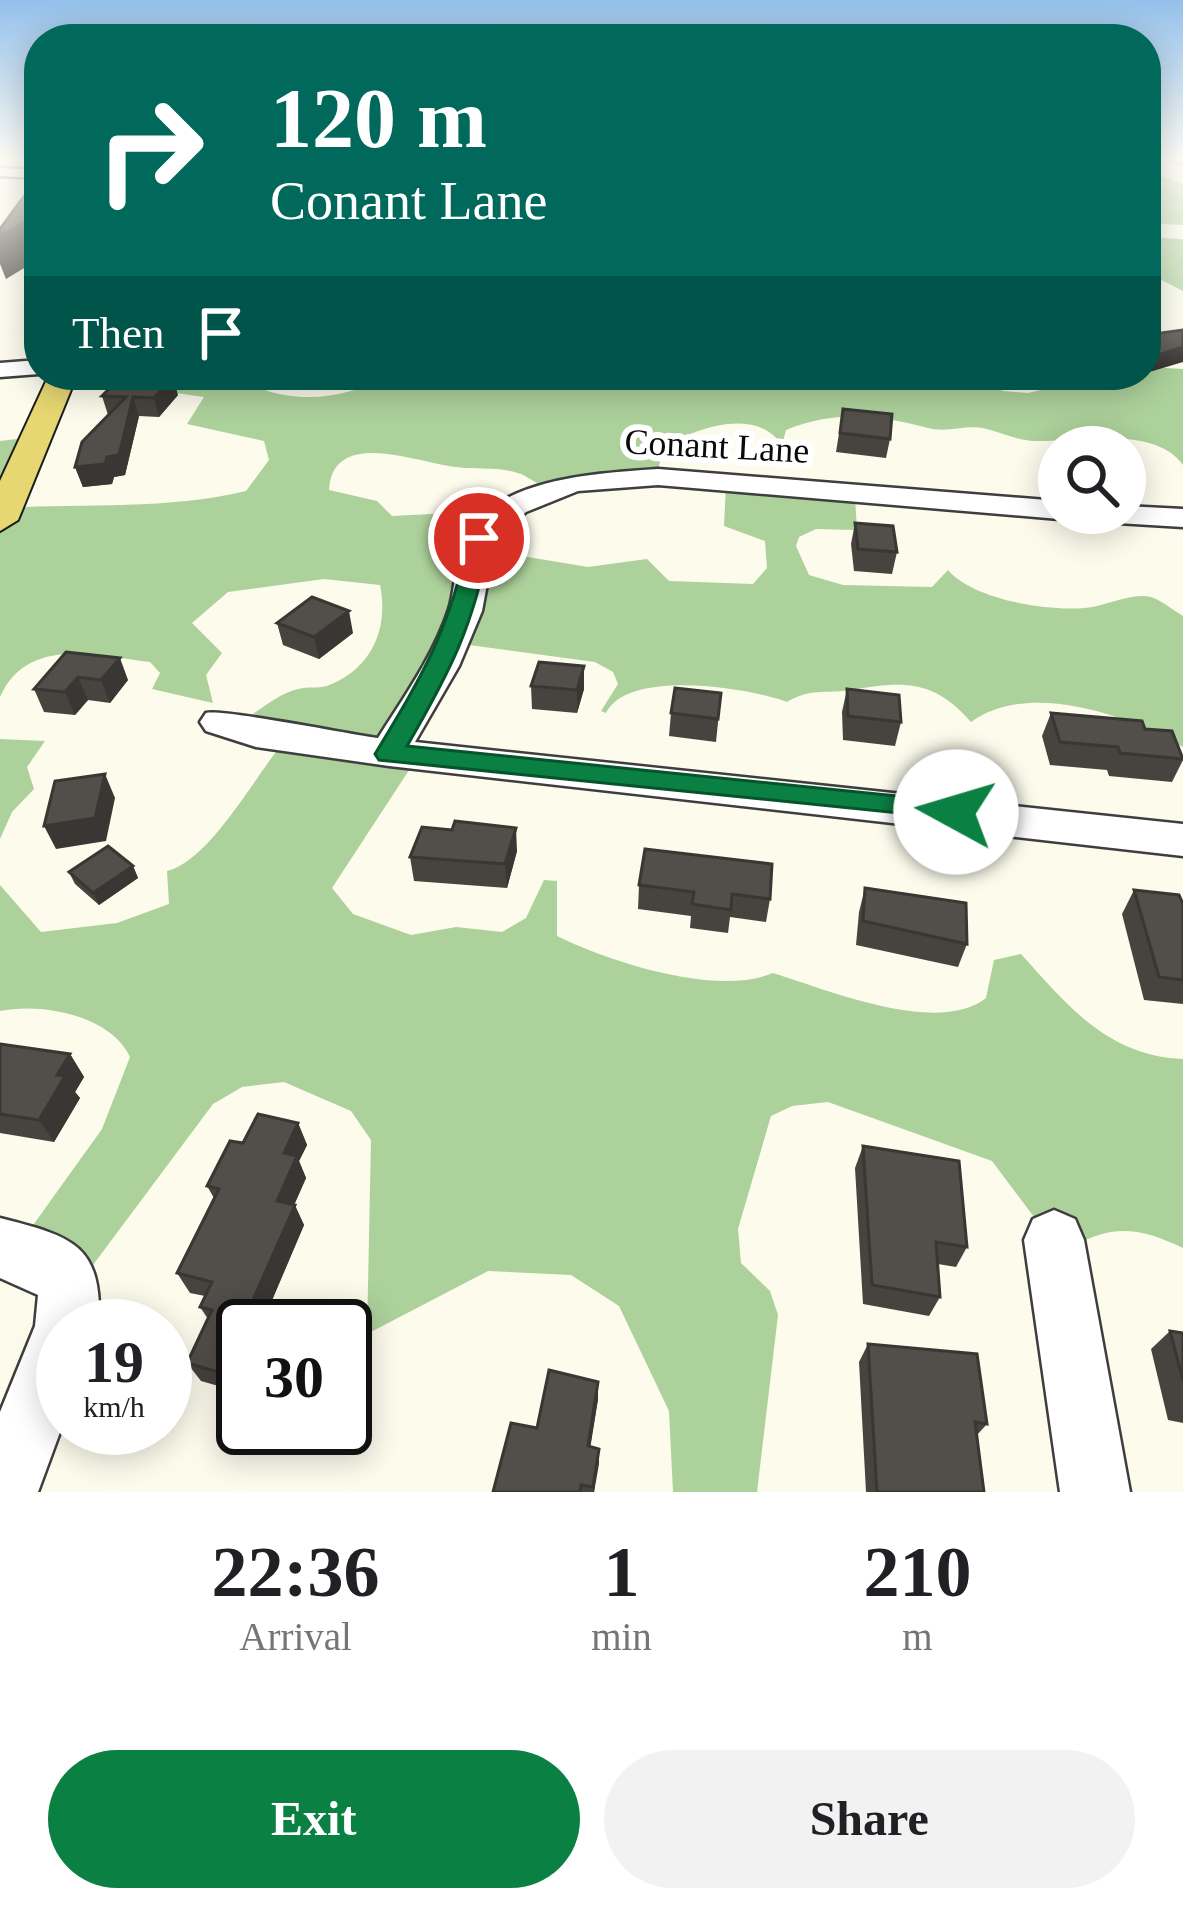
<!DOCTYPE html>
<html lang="en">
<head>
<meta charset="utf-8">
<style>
  :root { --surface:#fff; --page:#f2f2f2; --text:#202124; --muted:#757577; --accent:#0b8043 }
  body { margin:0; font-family:Georgia,serif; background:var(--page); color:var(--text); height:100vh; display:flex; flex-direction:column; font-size:45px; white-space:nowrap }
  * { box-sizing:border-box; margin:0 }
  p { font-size:39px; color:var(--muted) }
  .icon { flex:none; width:66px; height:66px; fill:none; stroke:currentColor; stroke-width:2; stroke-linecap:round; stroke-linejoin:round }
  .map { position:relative; height:1492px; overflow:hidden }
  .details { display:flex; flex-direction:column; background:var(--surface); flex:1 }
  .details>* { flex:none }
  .guide { position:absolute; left:24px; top:24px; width:1137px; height:366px; border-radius:48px; box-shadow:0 6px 30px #0003; background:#00695c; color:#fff; overflow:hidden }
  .buttons { position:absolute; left:1038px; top:426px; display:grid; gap:24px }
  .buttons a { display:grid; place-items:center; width:108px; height:108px; border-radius:50%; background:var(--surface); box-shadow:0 6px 30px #0003; font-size:60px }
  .speed { position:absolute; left:36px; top:1299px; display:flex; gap:24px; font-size:60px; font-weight:700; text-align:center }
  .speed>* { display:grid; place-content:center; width:156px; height:156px; border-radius:50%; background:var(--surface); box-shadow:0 6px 30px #0003; line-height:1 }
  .speed small { font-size:30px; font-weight:400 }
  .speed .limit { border:6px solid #111; border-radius:18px; background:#fff; color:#111 }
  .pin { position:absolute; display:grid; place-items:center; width:102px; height:102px; color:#fff; margin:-51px; border:6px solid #fff; border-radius:50%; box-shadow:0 3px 12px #0007 }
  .me { position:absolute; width:132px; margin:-66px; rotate:276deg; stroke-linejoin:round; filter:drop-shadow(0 0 9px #0008) }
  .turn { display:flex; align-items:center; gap:42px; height:252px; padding:0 48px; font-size:54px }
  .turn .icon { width:156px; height:156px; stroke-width:2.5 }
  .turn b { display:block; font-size:84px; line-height:102px }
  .then { display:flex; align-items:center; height:114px; padding:0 48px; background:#0003; gap:24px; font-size:45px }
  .eta { display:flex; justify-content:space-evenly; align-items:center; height:204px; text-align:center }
  .eta b { font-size:72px; font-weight:800; line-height:84px }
  .primary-button { display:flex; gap:24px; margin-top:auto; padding:24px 48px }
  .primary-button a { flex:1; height:138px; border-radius:72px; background:var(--accent); color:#fff; font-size:48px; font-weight:800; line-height:138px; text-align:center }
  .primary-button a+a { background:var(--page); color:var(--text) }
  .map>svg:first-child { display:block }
</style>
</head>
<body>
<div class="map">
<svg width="1183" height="1492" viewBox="0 0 1183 1492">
  <rect width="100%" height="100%" fill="#fcfbec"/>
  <path fill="#add19b" d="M1146 171 1183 184V225L1146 223Z
    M1146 237 1183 239V291L1146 272Z
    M1146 367 1183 369V465C1154 425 1080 442 1036 441 1016 441 1002 432 983 428 966 425 945 433 928 428 878 415 836 410 786 430L782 445C756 406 694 428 664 448L656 476C625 481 586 492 554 490 543 489 532 479 521 474 499 466 478 470 456 467 420 464 333 426 329 490L377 501 392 516 432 514 488 530 476 557 522 556 588 567 647 559 669 581 753 584 767 568 765 541 724 526 726 485 855 497 857 530 816 529 799 537 796 546 809 575 843 585 932 587 948 570C972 600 1059 615 1097 606 1111 603 1135 593 1151 597 1161 600 1173 610 1183 616V747C1127 715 1029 680 971 722 934 679 903 681 851 690 825 694 810 688 787 702 746 687 628 669 606 713L601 711 618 684 613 672 595 662 454 643 395 744 415 761 332 888 353 914 411 935 456 927 502 932 526 918 544 880 557 881V936C610 962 717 997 773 973 828 990 938 1036 986 998L994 960 1021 954C1068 1006 1108 1056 1183 1059V1248C1134 1224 1107 1225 1061 1253L992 1161 828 1102 792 1106 771 1116 738 1229 741 1263 770 1291 778 1315 757 1492H673L669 1411 619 1306 571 1275 488 1271 367 1334 371 1140 351 1111 284 1082 242 1087 213 1104 90 1269 21 1242 102 1129 130 1057C111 1016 43 1002 0 1011V885L41 932 117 923 169 904 167 871C210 860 253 779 283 743L240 723C257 712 279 693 298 689 309 686 317 689 327 686 372 669 389 628 380 585L324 579 228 592 192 623 222 653 206 675 213 703 152 689 160 673 150 662C96 655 27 636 0 697V441L34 437 6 508C88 503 167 510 246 491L269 460 264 441 187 424 204 397 154 390 184 375H254L253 385C295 405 349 399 387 375H836L842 382 903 385 965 376 1003 391 1028 393 1065 384 1068 376 1146 375Z
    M0 739 45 741 27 767 34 789 12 812 0 839Z"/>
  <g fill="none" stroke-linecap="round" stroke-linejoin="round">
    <g stroke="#3e3e3e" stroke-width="5">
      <path id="minor" d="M0 168 39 170V178L0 176Z
        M39 360V374L0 377V363Z
        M658 469 1059 501V513H1071L1059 519 658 485 578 491 526 512 495 541 482 611 459 666 415 742 1183 824V856L389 766 256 747 206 731 200 722 206 713C223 709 349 734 378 738 404 697 434 655 449 609 456 587 455 558 465 537 496 477 602 473 658 469Z
        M1125 506 1183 509V527L1101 522 1086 513H1125Z
        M1054 1210 1075 1219 1084 1240 1130 1492H1060L1024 1240 1033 1219Z
        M0 1218C75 1237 102 1245 99 1326H63V1424L38 1492H0V1412L35 1326 38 1295 0 1278Z"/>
    </g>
    <g stroke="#1c1c1c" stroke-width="4">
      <path id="major" d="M49 375H77L18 520 0 531V481Z"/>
    </g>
    <use href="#minor" fill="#fff" fill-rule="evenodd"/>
    <use href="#major" fill="#e6d772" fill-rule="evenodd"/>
  </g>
  <path fill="#47433f" d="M1162 160H1183V167Z
    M178 395 159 417 139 416 125 475 114 477 112 484 83 487 75 467 108 415 102 396Z
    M843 409 890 439 886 458 836 452Z
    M855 523 897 552 892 574 854 571 851 544Z
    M277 623 353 633 319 659 283 645Z
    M66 652 128 680 110 703 88 700 75 715 44 712 34 689Z
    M584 666V689L577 713 532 709 531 686Z
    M847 689 901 722 895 746 843 740 842 712Z
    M721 693 716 742 669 736 671 713Z
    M1051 713 1145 729 1183 757V760L1172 782 1109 776 1107 770 1050 765 1042 736Z
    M645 849 770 899 766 922 730 917 728 933 690 928 691 916 638 909 639 885Z
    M517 851 507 888 414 881 410 857Z
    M133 866 138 878 99 905 75 884 69 872Z
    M865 888 967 944 958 967 856 945 859 912Z
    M1134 890 1183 904V1004L1144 1000 1122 914Z
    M0 1044 70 1054 84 1077 75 1092 80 1098 54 1142 0 1133Z
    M298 1123 307 1145 299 1161 306 1178 294 1205 304 1225 261 1326H243V1393L201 1381 187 1363 208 1319 200 1307 205 1296 190 1293 177 1273 214 1198 207 1186 243 1143Z
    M863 1146 967 1247 956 1267 938 1264 940 1297 929 1316 863 1304 855 1168Z
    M1170 1331 1183 1333V1423L1168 1420 1151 1349Z
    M868 1344 987 1424 977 1435 984 1492H866L859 1362Z
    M598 1382V1399L590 1447 599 1449 594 1492H493Z"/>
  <path fill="#393733" d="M39 215V259L6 279 0 264V236Z
    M1183 347V362L1146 373V359Z
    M173 377 178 395 159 417 154 398Z
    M133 397 139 416 125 475 114 477 112 484 83 487 75 467 107 457Z
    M349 611 353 633 319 659 314 637Z
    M120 658 128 680 110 703 101 680Z
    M584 666V689L577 713V690Z
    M78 677 88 700 75 715 65 692Z
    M105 774 115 798 106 841 56 849 44 826Z
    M516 828 517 851 507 888 505 864Z
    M133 866 138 878 99 905 93 893Z
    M70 1054 84 1077 75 1092 80 1098 54 1142 39 1120 57 1075Z
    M298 1123 307 1145 299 1161 306 1178 287 1221 277 1201 284 1153Z
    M295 1205 304 1225 261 1326H250L245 1318Z
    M243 1359V1388L235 1377Z
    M598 1382V1399L588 1462V1446Z
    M599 1449V1464L594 1492H593Z"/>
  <path fill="#524e49" stroke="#393733" stroke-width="3" d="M39 176V215L0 236V229Z
    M1183 330V347L1146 359V335Z
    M123 375 173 377 154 398 133 397 119 455 107 457 105 464 75 467 82 442 126 397 102 396Z
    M843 409 892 414 890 439 840 433Z
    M855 523 893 526 897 552 858 549Z
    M312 597 349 611 314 637 277 623Z
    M66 652 120 658 101 680 78 677 65 692 34 689Z
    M539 662 584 666 577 690 531 686Z
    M675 688 721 693 718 719 671 713Z
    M847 689 899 695 901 722 848 716Z
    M1051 713 1142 721 1145 729 1172 731 1183 759 1120 753 1118 747 1060 742Z
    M105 774 95 818 44 826 55 781Z
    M455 821 516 828 505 864 410 857 422 827 452 830Z
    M108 846 133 866 93 893 69 872Z
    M645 849 772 864 770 899 732 894 731 910 692 904 694 892 639 885Z
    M865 888 966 903 967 944 863 921Z
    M1134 890 1179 895 1183 904V980L1159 977Z
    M0 1044 70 1054 57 1075 65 1076 39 1120 0 1114Z
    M258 1114 298 1123 284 1153 297 1156 277 1201 295 1205 245 1318 259 1322 257 1326H243V1359L235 1377 187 1363 212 1310 200 1307 212 1282 177 1273 219 1189 207 1186 230 1141 243 1143Z
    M863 1146 959 1161 967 1247 936 1242 940 1297 872 1285Z
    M1170 1331 1183 1333V1380Z
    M868 1344 977 1354 987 1424 975 1422 984 1492H877Z
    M549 1370 598 1382 588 1446 599 1449 593 1487 581 1485 580 1492H493L511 1423 537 1428Z"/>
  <linearGradient id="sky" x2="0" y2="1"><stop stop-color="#94c0ea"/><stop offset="0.43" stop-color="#fefdf6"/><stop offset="1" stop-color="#fefdf6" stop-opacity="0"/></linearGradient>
  <rect width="1183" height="369" fill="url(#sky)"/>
  <path fill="#0b8043" stroke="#07532c" stroke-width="3" d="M479 532 490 538C474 625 451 670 407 746L956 802 967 805 971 812 967 820 379 760 375 754C424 673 449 631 469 538Z"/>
  <g text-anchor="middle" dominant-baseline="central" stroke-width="12" stroke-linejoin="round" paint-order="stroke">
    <g font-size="36" fill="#0b0b0b" stroke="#fff">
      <text transform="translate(717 446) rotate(3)">Conant Lane</text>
    </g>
  </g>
</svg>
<div class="buttons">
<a><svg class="icon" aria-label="search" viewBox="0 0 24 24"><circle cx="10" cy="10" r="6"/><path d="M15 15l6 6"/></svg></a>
</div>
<div class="speed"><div>19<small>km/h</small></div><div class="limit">30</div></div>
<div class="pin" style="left:479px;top:538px;background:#d93025"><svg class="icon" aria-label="arrive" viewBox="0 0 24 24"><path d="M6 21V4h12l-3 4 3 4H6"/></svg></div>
<svg class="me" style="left:956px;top:812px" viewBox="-20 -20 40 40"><circle r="19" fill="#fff"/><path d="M0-13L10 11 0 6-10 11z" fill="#0b8043"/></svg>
<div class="guide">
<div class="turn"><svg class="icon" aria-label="right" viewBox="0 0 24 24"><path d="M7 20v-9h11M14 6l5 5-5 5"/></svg><div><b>120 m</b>Conant Lane</div></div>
<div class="then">Then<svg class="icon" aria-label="arrive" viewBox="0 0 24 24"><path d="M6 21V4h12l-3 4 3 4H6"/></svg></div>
</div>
</div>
<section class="details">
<div class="eta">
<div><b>22:36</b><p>Arrival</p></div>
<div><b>1</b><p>min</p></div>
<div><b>210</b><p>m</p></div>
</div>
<div class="primary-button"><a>Exit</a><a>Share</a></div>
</section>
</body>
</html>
